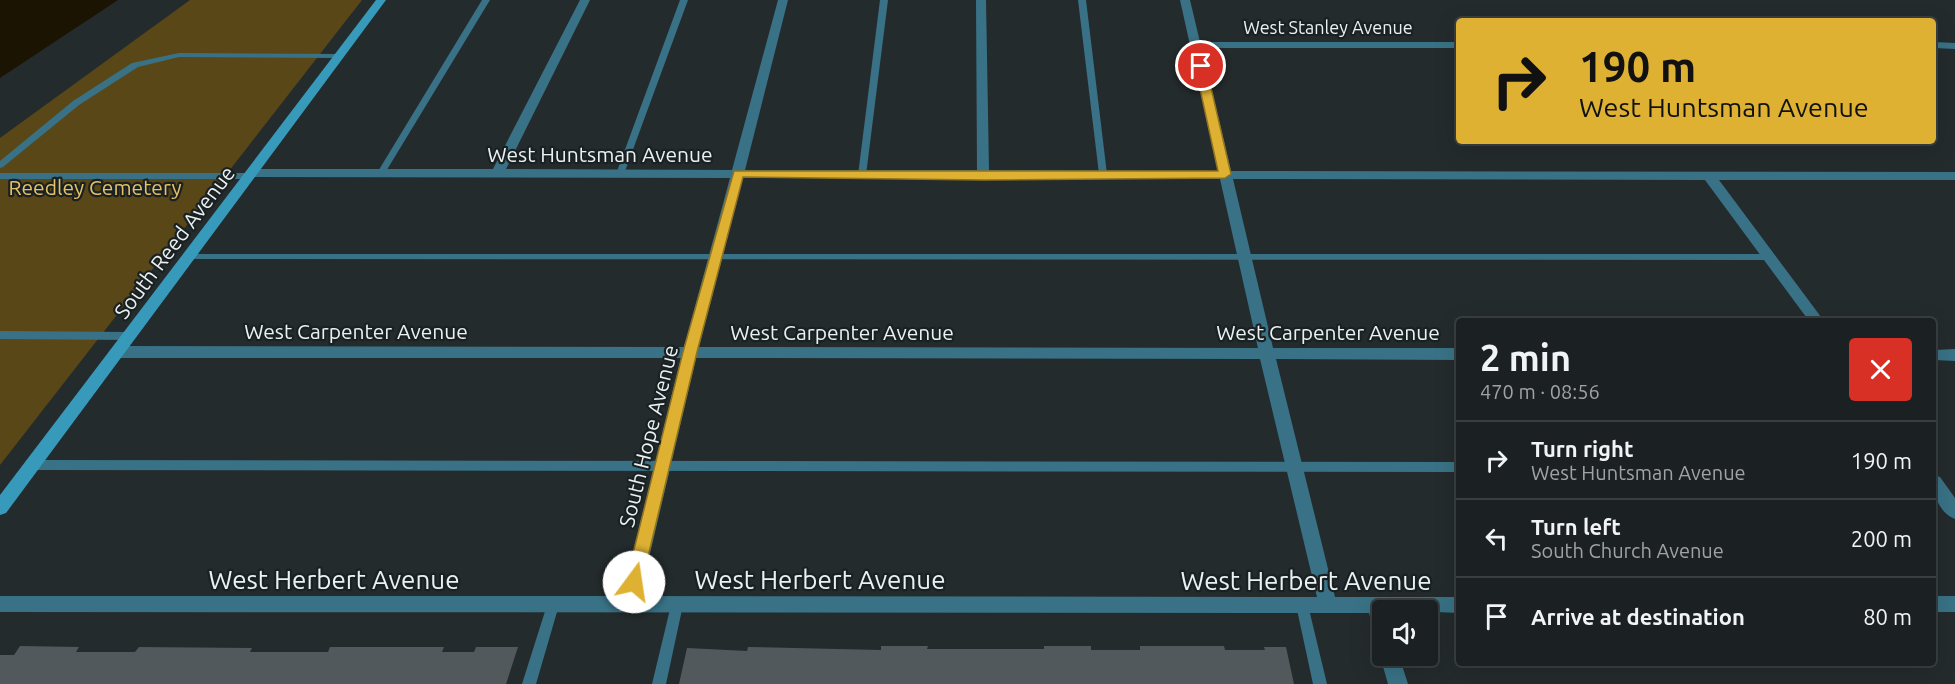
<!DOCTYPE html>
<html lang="en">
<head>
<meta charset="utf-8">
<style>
  :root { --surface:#1b2022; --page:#24282a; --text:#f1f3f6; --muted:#a0a3a5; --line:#393e40 }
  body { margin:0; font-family:Ubuntu,sans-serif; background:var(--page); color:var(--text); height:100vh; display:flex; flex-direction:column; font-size:22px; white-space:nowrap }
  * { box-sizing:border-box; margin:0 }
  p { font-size:20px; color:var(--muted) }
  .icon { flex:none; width:33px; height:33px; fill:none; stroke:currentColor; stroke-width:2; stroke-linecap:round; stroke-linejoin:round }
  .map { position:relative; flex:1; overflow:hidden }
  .side { position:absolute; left:1456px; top:318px; width:480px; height:348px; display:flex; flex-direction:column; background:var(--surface); border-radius:6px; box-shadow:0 6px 24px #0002,0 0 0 2px var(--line) }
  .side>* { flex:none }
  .top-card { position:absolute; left:1456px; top:18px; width:480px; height:126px; border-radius:6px; box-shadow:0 6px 24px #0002,0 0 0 2px var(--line); background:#deb133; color:#111; overflow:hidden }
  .fabs { position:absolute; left:1372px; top:600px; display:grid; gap:12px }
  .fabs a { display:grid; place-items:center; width:66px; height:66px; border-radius:6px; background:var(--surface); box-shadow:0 6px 24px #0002,0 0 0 2px var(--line); font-size:30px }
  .pin { position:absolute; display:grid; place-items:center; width:51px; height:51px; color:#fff; margin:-26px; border:3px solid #fff; border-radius:50%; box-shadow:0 2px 6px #0007 }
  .me { position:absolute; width:66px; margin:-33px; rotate:14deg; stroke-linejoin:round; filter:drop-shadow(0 0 4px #0008) }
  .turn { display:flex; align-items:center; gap:21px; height:126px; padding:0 24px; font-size:27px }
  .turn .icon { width:78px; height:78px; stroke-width:2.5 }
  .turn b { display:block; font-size:42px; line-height:51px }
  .round { display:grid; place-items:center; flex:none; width:63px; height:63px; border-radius:6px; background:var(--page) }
  .overview { display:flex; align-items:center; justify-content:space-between; height:102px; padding:0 24px }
  h1 { font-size:36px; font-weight:600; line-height:45px }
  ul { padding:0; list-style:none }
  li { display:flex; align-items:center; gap:18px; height:78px; padding:0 24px; border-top:2px solid var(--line) }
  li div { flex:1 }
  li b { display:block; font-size:22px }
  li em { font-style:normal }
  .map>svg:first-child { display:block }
</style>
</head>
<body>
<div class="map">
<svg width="1955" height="684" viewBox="0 0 1955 684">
  <rect width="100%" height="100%" fill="#242b2d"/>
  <path fill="#594717" d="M190 0H362L0 465V138Z"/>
  <path fill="#1c1402" d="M0 0H118L0 78Z"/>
  <path fill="#52595c" d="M20 646 79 647 76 652H135L139 647 252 648 250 652H328L330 647H444L442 652H474L476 647H518L506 684H0V655H14Z
    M881 646H928L927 649H1044V646H1091V650H1140V646H1224L1225 650H1265L1264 647H1286L1294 684H679L687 648 747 651 748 647 881 650Z"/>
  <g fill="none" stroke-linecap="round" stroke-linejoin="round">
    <path fill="#397286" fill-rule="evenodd" d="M482 0H490L385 173 384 175H378L377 173Z
      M680 0H688L624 174 620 177 617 176 616 174Z
      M880 0H888L866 175 862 178 858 175Z
      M1078 0H1086L1107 174 1103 177 1099 174Z
      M179 53 339 54 343 56 339 58 179 57 138 67 79 105 3 167 0 168V161L73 101 132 63Z
      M0 173H249L253 176 249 179H0Z
      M189 254H1770L1775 257 1770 260 186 259 184 257 186 255Z
      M0 331 129 332 134 336 129 340 0 339Z
      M32 460 1460 462V472L32 470 28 468 26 465 28 462Z
      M553 599 558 601 559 605 536 684H522L547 605 548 601Z
      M677 599 682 601 683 605 666 684H652L671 605 672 601Z
      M1302 599 1307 601 1308 605 1327 684H1313L1296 605 1297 601Z"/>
    <path fill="#397286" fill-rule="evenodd" d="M580 0H590L506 169 732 170 778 0H788L745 170H977L976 0H986L989 170 1218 171 1180 0H1190L1200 42H1460V48H1202L1231 171 1955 172V180H1719L1824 321H1809L1705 180 1233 179 1273 348H1460V360L1276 359 1335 597H1460V613L1383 610V640L1376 637 1369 613 0 612V596H622L681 358H117L112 356 109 352 112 348 117 346 684 347 730 178 252 177 246 173 252 169H493ZM743 178 1220 179 1258 348 699 347ZM696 358 1260 359 1317 597 640 596Z
      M1934 42 1955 43V49L1934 48Z
      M1955 349V361L1934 360V350Z
      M1934 475 1940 477 1955 498V519C1938 513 1932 491 1934 475Z
      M1934 596H1955V612H1934Z
      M1383 650V656H1399L1408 684H1388L1380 656Z"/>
    <path fill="#389abb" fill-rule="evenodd" d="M376 0H386L6 513 0 515V495Z"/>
  </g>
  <path fill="#deb133" stroke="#907321" stroke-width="1.5" d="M1201 63 1206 66 1231 174 1225 178 983 180 743 177 697 352 642 582 640 587 634 589 628 587 626 582 683 352 734 171H1218L1195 66Z"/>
  <g text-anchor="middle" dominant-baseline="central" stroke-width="4.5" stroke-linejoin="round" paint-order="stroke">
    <g font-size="18" fill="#ebf0f1" stroke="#1a2123">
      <text x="1328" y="27">West Stanley Avenue</text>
    </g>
    <g font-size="21" fill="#ebf0f1" stroke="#1a2123">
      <text x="600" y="154">West Huntsman Avenue</text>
      <text transform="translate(174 242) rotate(-53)">South Reed Avenue</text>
      <text x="356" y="331">West Carpenter Avenue</text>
      <text x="842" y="332">West Carpenter Avenue</text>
      <text x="1328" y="332">West Carpenter Avenue</text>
      <text transform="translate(648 436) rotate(-76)">South Hope Avenue</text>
    </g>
    <g font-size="21" fill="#e7c165" stroke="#1a2123">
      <text x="95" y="187">Reedley Cemetery</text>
    </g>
    <g font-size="26" fill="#ebf0f1" stroke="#1a2123">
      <text x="334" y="579">West Herbert Avenue</text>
      <text x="820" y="579">West Herbert Avenue</text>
      <text x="1306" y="580">West Herbert Avenue</text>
    </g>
  </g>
</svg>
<div class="fabs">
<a><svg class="icon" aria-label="sound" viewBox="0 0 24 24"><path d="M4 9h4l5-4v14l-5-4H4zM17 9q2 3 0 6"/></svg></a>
</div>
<div class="pin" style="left:1201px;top:66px;background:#d93025"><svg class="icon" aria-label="arrive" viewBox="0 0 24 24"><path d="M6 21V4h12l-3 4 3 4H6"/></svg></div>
<svg class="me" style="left:634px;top:582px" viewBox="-20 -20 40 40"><circle r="19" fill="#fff"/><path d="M0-13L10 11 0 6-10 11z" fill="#deb133"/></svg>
<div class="top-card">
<div class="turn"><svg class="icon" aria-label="right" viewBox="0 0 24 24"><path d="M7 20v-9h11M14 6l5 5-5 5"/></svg><div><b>190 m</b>West Huntsman Avenue</div></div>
</div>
<section class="side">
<div class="overview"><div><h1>2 min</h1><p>470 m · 08:56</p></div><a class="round" style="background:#d93025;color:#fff"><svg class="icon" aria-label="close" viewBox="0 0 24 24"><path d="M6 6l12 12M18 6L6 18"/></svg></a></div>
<ul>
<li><svg class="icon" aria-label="right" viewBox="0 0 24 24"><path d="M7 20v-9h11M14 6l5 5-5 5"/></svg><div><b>Turn right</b><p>West Huntsman Avenue</p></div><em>190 m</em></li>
<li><svg class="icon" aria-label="left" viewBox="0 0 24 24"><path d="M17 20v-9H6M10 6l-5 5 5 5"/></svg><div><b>Turn left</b><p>South Church Avenue</p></div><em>200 m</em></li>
<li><svg class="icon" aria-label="arrive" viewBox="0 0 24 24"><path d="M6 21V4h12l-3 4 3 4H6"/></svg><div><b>Arrive at destination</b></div><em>80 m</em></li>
</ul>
</section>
</div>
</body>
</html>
